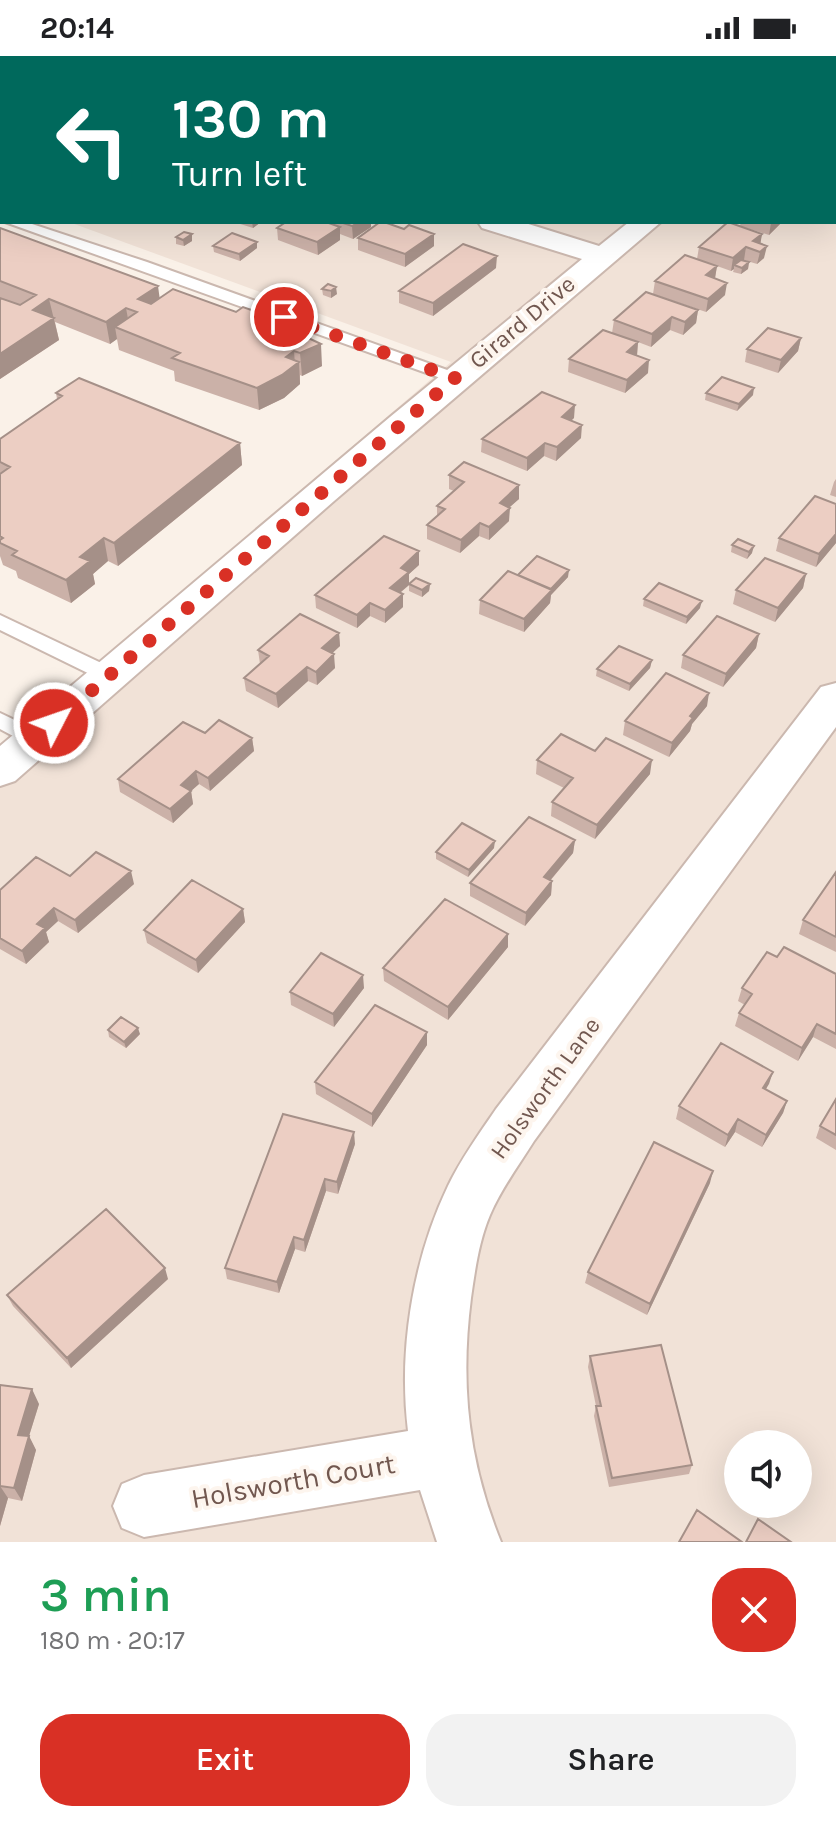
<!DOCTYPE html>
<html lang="en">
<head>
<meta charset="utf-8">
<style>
  :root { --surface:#fff; --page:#f2f2f2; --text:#202124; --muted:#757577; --accent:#d93025 }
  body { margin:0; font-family:Karla,sans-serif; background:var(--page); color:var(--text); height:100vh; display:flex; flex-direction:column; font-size:30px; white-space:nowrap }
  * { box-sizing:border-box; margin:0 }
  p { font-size:26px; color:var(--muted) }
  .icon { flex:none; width:44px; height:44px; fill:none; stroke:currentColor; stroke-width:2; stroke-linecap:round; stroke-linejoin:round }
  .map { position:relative; height:1486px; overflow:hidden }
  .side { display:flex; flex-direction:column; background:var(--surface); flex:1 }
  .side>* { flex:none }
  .hud { position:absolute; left:0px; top:0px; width:836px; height:168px; box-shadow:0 8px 32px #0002; background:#00695c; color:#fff; overflow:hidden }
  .controls { position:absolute; left:724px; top:1374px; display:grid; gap:16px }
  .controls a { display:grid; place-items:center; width:88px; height:88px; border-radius:50%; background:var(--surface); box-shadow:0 8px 32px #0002; font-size:40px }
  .pin { position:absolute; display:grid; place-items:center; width:68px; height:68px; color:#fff; margin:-34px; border:4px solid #fff; border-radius:50%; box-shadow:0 2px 8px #0007 }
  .me { position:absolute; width:88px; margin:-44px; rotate:49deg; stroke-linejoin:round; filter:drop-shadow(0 0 6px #0008) }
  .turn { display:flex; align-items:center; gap:28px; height:168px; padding:0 40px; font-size:36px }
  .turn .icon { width:104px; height:104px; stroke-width:2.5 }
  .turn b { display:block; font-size:56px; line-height:68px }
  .round { display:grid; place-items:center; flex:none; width:84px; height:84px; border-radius:32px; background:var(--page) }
  .headline { display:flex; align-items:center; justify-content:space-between; height:136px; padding:0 40px }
  h1 { font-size:48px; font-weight:600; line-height:60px; color:#1e9e55 }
  .primary-button { display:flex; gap:16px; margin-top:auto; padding:16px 40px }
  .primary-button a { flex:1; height:92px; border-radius:32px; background:var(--accent); color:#fff; font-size:32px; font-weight:600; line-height:92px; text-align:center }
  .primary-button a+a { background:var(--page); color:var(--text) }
  .status { display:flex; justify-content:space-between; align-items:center; height:56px; padding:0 40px; background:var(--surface); direction:ltr }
  .status svg { height:22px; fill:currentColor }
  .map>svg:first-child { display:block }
</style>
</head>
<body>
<div class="status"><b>20:14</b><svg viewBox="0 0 49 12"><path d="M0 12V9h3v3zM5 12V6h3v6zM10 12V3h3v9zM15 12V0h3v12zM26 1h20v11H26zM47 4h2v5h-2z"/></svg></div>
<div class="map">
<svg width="836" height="1486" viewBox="0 0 836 1486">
  <rect width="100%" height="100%" fill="#faf1e8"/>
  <path fill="#f1e2d7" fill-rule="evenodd" d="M0 0H836V1486H0V692L451 306 69 166H834V2H2V141ZM738 1388H798V1448H738Z"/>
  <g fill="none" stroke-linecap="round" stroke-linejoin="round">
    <g stroke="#cbb8af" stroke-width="4">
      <path id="lane" d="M5 166H26L147 206 461 319 463 322 455 327 449 325Z
        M0 559 116 614 119 619 116 624H102L0 574Z
        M0 657 44 678 47 683 44 688H28L0 673Z"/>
    </g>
    <g stroke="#cbb8af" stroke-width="4">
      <path id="street" d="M0 10H2V26H0Z
        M478 166H522L599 190 629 166H661L334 445 15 725 0 730V690L390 361 582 203 482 172Z
        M836 627V671L534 1085C519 1109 501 1133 490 1159 479 1185 475 1214 471 1242 460 1328 468 1405 501 1486H437L420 1434 144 1481 122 1472 113 1450 122 1428 144 1419 408 1375C398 1294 413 1203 448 1130 461 1103 479 1078 496 1053L821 631Z"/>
    </g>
    <use href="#lane" fill="#fff" fill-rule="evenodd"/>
    <use href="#street" fill="#fff" fill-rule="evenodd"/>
  </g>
  <path fill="#cbb1a8" d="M77 0H132V2H77Z
    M275 0H326L322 2H275Z
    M515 0H540L537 2H522Z
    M572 0H597L594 2H579Z
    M0 43 2 44V88L0 87Z
    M836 78V116H834V79Z
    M234 166H261L253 172Z
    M286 166H371V171L353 183 340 178V184L318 199 278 184 277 172Z
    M741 166H782L769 179 740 170 762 178 760 187 764 202 757 208 744 204 749 206 748 213 741 218 733 216 734 213 731 215 717 210 715 222 725 239 706 256 653 238 655 225 697 203 699 191 740 170Z
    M0 172 160 242 236 256 285 271 322 310 302 320 300 319V328L284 342 259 354 175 325 174 315 119 294 117 283 110 288 55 266 59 284 0 323Z
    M404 173 434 190 405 211 358 194V182Z
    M192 178V185L184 190 176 188V181Z
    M213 190 257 192 240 205 214 196Z
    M496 212 433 260 399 247V235Z
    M322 233 337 238 331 242 323 239Z
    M698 254 696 267 683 279 670 274 651 291 638 286 637 299 648 317 625 337 568 316 569 303 612 277 614 264Z
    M801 282 798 295 778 317 745 306 747 293Z
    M56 337 240 387 242 409 118 510 108 505 93 518 95 528 71 547 18 522 16 515 3 509 0 500V383L57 343Z
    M706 337 753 339 737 355 705 344Z
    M574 362 571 365 581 382 556 405 544 400 527 415 481 396 482 383Z
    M449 419 519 443 509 451V465L489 484 479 480 460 497 427 483V469L437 461V450L454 435 449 433Z
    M836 423V441L830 439 834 426Z
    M836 448V487L816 511 776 495 779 482Z
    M732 489 752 497 747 503 731 496Z
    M419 509 409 518V529L400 537 403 551 385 567 370 560 357 572 316 552 315 539Z
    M806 518 803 532 775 566 733 548 736 534Z
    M518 520 568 521 551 539 550 547 524 576 479 558 480 544Z
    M409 528H430L429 535 422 541 409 535Z
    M644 543 700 552 686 568 643 550Z
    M339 577 340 590 332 597 335 612 317 629 308 625 278 652 246 635 244 622 260 608 258 594Z
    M759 578 756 592 723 631 681 612 683 599Z
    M652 604 650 612 629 635 596 620 597 613Z
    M707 650 692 668 690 675 669 701 623 679 625 665Z
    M252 682 254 695 210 735 199 728 191 735 193 748 173 767 120 736 118 723Z
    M595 695 650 718 595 783 551 760 552 746 564 732 536 718 537 704Z
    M575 784 573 797 550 825H552L551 839 525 870 470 840V827Z
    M494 792 468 821 436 803V796Z
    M836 816V896L799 878 803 864Z
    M70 820 134 828 78 877 58 865 46 876 49 886 26 908 0 893V834Z
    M243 853 245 866 198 917 147 887 144 874Z
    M508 891 448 964 384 925 383 912Z
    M777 901 836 918V993L813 981 798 1005 735 970 739 957 745 949 738 945 742 932Z
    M364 932 334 971 291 949 290 936Z
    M108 974 140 978 126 992 109 981Z
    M427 976V989L372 1071 316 1038 315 1026Z
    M773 1016 766 1033 787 1045 783 1057 762 1091 735 1076 725 1091 676 1063 679 1050Z
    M836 1043V1094L816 1082 820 1070Z
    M355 1088 338 1138 326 1135 305 1196 295 1193 279 1237 227 1223 225 1212Z
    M710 1127 647 1259 585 1227 588 1216Z
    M168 1223 71 1312 13 1250 7 1239Z
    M590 1300 692 1409 689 1418 609 1431 594 1360 596 1350 588 1311Z
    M0 1329 39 1348 29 1380 36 1394 22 1445 8 1442 0 1470Z"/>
  <path fill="#a59088" d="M115 0H132V2H111Z
    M303 0H326L322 2H299Z
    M252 166H261L253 172Z
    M359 166H371V171L353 183 352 170Z
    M772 166H782L769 179 771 167Z
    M340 171V184L318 199 317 186Z
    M192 178V185L184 190 183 184Z
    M434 178V190L405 211V198Z
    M762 178 760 190 753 185Z
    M257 186V192L240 205 239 198Z
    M767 190 764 202 757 208 760 196Z
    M746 191 744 204 737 210 734 209V213L731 215 733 202Z
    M497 200 496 212 433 260V247Z
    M749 206 748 213 741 218 742 212Z
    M717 210 715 222 706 219Z
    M727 227 725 239 706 256 708 243Z
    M158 230 161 252 138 243Z
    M336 231 337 238 331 242V235Z
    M49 243 59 284 0 323V298L33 254Z
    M126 252 130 274 115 271 117 283 110 288 106 266Z
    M698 254 696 267 683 279 685 266Z
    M672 261 670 274 651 291 652 278Z
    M801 282 798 295 778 317 781 304Z
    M638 286 637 299 627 296Z
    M321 288 322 310 302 320 300 297Z
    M294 295 295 309 299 306 300 328 284 342 259 354 257 332 286 301Z
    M649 304 648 317 625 337 627 324Z
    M754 332 753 339 737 355 739 348Z
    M575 349 574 362 560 374 562 361Z
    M582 369 581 382 556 405 557 391Z
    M240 387 242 409 118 510 114 487Z
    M545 387 544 400 527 415V402Z
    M519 429V443L500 460V447Z
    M510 452 509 465 489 484V471Z
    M480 467 479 480 460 497 461 484Z
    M836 478V487L816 511 819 498Z
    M104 482 108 505 93 518 95 528 71 547 66 524 80 501Z
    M754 490 752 497 747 503 749 496Z
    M419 495V509L409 518V529L390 545V532L401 512Z
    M569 514 568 521 551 539 550 547 524 576V563Z
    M806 518 803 532 775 566 778 552Z
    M430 528 429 535 422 541V534Z
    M403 538V551L385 567V554Z
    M702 545 700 552 686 568 687 561Z
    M370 547V560L357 572V559Z
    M339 577 340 590 323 606 322 592Z
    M759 578 756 592 723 631 726 618Z
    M334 598 335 612 317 629 316 616Z
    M652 604 650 612 629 635 630 628Z
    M307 611 308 625 278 652 276 638Z
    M709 637 707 650 692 668 690 675 669 701 672 687 690 660Z
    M252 682 254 695 210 735 208 722Z
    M652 704 650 718 595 783 597 769Z
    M196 715 199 728 191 735 193 748 173 767 170 753 181 729Z
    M575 784 573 797 542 834 544 821Z
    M495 785 494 792 468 821 469 814Z
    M131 815 134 828 78 877 75 864Z
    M552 825 551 839 525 870 526 857Z
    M54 852 58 865 46 876 49 886 26 908 22 895 37 868Z
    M243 853 245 866 198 917 196 904Z
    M508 878V891L448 964V951Z
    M363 919 364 932 334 971 333 958Z
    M817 968 813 981 798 1005 802 992Z
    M138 972 140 978 126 992 124 986Z
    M427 976V989L372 1071V1058Z
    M773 1016 769 1028 759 1044 763 1032Z
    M787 1045 783 1057 762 1091 766 1079Z
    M738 1063 735 1076 725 1091 728 1079Z
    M354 1076 355 1088 338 1138 337 1126Z
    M713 1115 710 1127 647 1259 650 1248Z
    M325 1123 326 1135 305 1196 304 1184Z
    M294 1181 295 1193 279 1237 277 1226Z
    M165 1212 168 1223 71 1312 67 1302Z
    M32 1333 39 1348 29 1380 36 1394 22 1445 14 1432 18 1379Z
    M0 1430 8 1442 0 1470Z"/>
  <path fill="#eccec3" stroke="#a59088" stroke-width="2" d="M140 0H190L186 2H137Z
    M463 0H508L513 2H460Z
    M691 0H768L765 2H697Z
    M836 78V103H834V79Z
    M286 166H326L340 171 317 186 277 172Z
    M340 166H359L352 170Z
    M380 166H384L404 173 409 169 434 178 405 198 358 182Z
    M728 166 762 178 753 185 767 190 760 196 746 191 733 202 699 191Z
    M0 172 158 230 138 243 151 248 173 233 236 256 243 251 285 266 281 269 321 288 300 297 294 295 286 301 299 306 282 319 257 332 172 302 180 297 115 271 137 256 126 252 106 266 49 243 33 254 54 262 0 298V242L20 249 36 239 0 225Z
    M184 176 192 178 183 184 176 181Z
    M232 177 257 186 239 198 213 190Z
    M463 188 497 200 433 247 399 235Z
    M685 199 717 210 706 219 727 227 708 243 655 225Z
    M741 204 749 206 742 212 734 209Z
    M328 228 336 231 331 235 322 233Z
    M646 236 698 254 685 266 672 261 652 278 614 264Z
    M768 272 801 282 781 304 747 293Z
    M603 274 638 286 627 296 649 304 627 324 569 303Z
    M722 321 754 332 739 348 706 337Z
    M79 322 240 387 114 487 104 482 80 501 90 505 66 524 12 499 17 495 0 487V484L3 482 0 480V418L10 411 0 406V383L62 340 56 337Z
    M542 336 575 349 562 361 582 369 557 391 545 387 527 402 482 383Z
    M464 406 519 429 500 447 510 452 489 471 480 467 461 484 427 469 445 453 437 450 464 426 449 419Z
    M815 440 836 448V478L819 498 779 482Z
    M384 480 419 495 401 512 409 516 390 532 403 538 385 554 370 547 357 559 315 539Z
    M738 483 754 490 749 496 732 489Z
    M537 500 569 514 551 533 518 519Z
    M765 502 806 518 778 552 736 534Z
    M508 515 552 534 524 563 480 544Z
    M416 522 430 528 422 534 409 528Z
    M659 527 702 545 687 561 644 543Z
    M300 558 339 577 322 592 334 598 316 616 307 611 276 638 244 622 269 600 258 594Z
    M717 560 759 578 726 618 683 599Z
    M619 590 652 604 630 628 597 613Z
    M666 617 709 637 690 660 693 662 672 687 625 665Z
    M219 664 252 682 208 722 196 715 181 729 191 735 170 753 118 723 183 666 205 677Z
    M561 678 595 695 606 682 652 704 597 769 552 746 573 722 537 704Z
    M529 761 575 784 544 821 552 825 526 857 470 827Z
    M462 767 495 785 469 814 436 796Z
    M96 796 131 815 75 864 54 852 37 868 45 872 22 895 0 882V834L36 801 70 820Z
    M836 816V881L803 864Z
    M192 824 243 853 196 904 144 874Z
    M445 843 508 878 448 951 383 912Z
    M784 891 836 918V978L817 968 802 992 739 957 752 938 742 932 767 896 777 901Z
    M321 897 363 919 333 958 290 936Z
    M375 949 427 976 372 1058 315 1026Z
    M121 961 138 972 124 986 108 974Z
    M721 987 773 1016 763 1032 787 1045 766 1079 738 1063 728 1079 679 1050Z
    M836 1043V1079L820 1070Z
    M283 1058 354 1076 337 1126 325 1123 304 1184 294 1181 277 1226 225 1212Z
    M654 1086 713 1115 650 1248 588 1216Z
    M106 1153 165 1212 67 1302 7 1239Z
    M661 1289 692 1409 612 1422 596 1350H601L590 1300Z
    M0 1329 32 1333 18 1379 29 1380 14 1432 0 1430Z
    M697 1454 742 1486H679Z
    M758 1463 791 1486H746Z"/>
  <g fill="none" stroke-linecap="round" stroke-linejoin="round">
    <path stroke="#d93025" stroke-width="14" stroke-dasharray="0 25.2" d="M54 667 455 322 284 261"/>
  </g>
  <g text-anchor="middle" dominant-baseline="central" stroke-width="8" stroke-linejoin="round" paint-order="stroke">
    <g font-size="24" fill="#71574f" stroke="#fdf5ee">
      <text transform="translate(522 266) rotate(-40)">Girard Drive</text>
      <text transform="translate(545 1032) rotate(-54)">Holsworth Lane</text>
    </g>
    <g font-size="28" fill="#71574f" stroke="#fdf5ee">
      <text transform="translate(293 1425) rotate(-10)">Holsworth Court</text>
    </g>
  </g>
</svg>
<div class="controls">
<a><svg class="icon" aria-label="sound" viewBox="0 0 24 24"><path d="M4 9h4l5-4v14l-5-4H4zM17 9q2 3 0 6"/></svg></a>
</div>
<div class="pin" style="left:284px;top:261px;background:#d93025"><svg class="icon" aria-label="arrive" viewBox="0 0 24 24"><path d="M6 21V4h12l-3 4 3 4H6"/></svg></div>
<svg class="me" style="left:54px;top:667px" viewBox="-20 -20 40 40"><circle r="17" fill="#d93025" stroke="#fff" stroke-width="3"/><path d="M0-11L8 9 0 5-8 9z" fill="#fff"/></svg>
<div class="hud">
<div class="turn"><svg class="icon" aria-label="left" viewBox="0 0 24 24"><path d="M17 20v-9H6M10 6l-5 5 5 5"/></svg><div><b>130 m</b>Turn left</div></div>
</div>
</div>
<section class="side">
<div class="headline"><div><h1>3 min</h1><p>180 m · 20:17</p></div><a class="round" style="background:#d93025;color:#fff"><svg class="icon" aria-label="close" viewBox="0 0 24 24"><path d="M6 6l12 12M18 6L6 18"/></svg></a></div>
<div class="primary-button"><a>Exit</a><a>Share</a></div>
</section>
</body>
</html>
